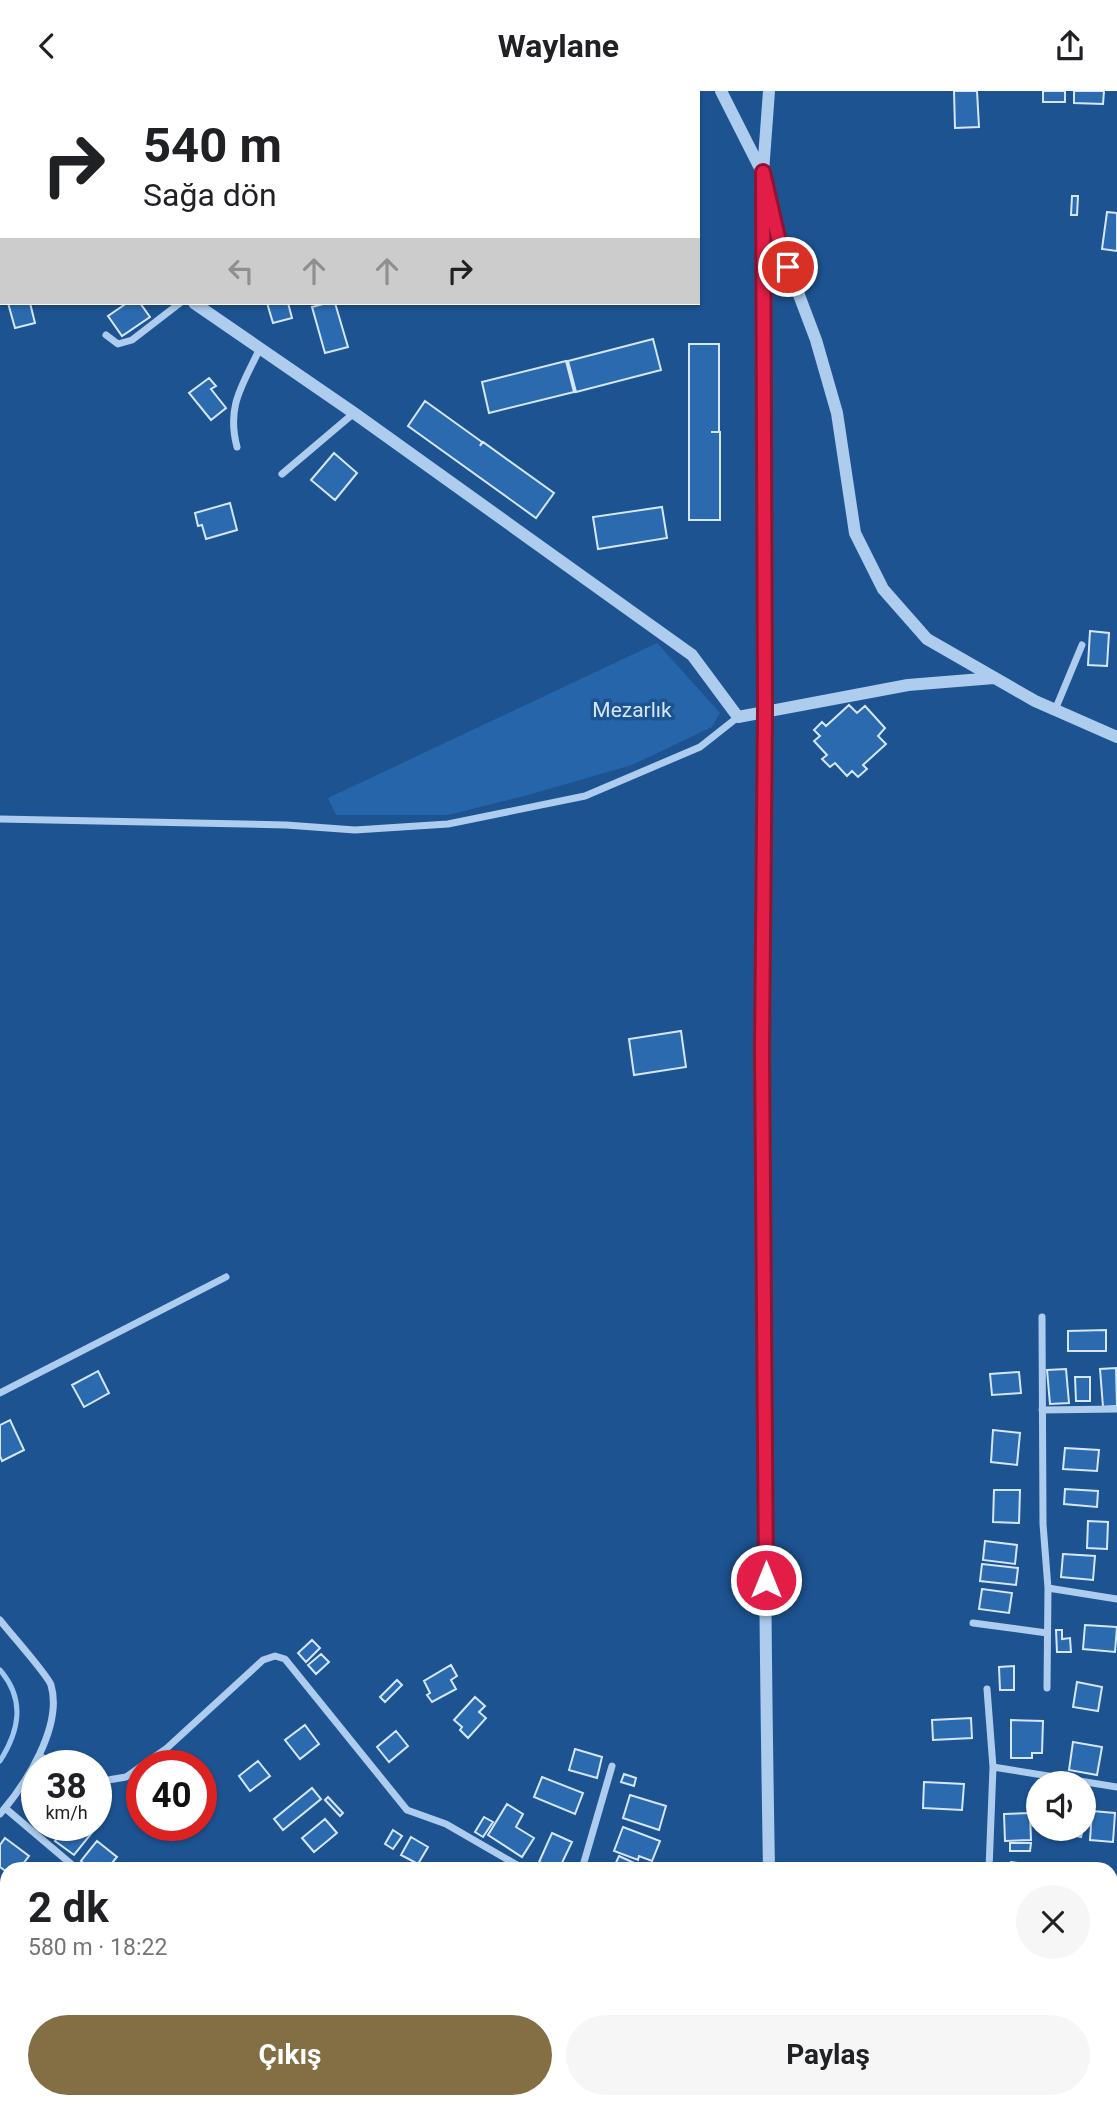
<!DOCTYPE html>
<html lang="tr">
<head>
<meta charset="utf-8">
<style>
  :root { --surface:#fff; --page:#f6f6f6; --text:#202124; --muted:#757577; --accent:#846f44 }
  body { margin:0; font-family:Roboto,sans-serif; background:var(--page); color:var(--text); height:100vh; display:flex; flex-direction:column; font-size:26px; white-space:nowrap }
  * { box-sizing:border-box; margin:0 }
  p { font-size:23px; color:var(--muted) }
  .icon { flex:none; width:38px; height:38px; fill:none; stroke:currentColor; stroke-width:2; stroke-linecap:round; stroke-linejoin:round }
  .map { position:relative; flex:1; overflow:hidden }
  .panel { position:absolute; left:0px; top:1771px; width:1118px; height:247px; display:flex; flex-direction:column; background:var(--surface); border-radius:21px 21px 0 0; box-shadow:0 2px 5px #0004 }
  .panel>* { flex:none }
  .banner { position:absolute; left:0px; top:0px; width:700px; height:214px; box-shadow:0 2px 5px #0004; background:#fff; color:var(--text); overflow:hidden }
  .controls { position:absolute; left:1026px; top:1680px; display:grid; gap:14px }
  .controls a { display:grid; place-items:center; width:70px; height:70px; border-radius:50%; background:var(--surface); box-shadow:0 2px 5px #0004; font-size:35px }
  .speed { position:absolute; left:21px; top:1659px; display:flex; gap:14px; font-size:35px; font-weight:700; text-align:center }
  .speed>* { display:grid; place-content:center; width:91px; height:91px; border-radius:50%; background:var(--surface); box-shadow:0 2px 5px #0004; line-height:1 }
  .speed small { font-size:18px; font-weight:400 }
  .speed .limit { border:10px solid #d22; background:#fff; color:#111 }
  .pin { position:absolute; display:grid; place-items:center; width:60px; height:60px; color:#fff; margin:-30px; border:4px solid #fff; border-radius:50%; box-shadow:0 2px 7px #0007 }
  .me { position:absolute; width:77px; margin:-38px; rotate:0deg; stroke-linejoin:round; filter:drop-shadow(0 0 5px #0008) }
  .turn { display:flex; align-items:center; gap:24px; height:147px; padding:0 28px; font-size:32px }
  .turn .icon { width:91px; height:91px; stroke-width:2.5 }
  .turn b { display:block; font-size:49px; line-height:60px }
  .lanes { display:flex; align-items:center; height:66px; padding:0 28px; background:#0003; justify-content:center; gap:35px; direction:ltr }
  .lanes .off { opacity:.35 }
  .round { display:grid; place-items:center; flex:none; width:74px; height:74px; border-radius:37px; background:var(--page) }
  .head { display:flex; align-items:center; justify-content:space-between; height:119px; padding:0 28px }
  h1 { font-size:42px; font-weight:700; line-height:52px }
  .cta { display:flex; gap:14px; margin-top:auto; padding:14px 28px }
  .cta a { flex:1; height:80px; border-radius:42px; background:var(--accent); color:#fff; font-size:28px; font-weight:700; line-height:80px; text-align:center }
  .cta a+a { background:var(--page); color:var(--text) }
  header { display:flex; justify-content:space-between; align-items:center; height:91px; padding:0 28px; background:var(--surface); font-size:32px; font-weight:700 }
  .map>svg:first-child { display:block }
</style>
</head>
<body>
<header><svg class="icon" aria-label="back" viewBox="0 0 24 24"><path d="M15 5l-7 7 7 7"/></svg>Waylane<svg class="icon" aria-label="share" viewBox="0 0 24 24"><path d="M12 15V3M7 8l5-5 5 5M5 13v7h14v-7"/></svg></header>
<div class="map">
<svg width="1117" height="2017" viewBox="0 0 1117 2017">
  <rect width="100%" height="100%" fill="#1d5391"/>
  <path fill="#2665aa" d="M657 552 720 622 712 636 632 674 528 704 448 724H336L328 707Z"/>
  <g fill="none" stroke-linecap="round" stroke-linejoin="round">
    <path stroke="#a0c7f0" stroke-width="5" d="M0 1579C26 1609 19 1640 0 1670"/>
  </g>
  <path fill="#2c6aaf" stroke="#d3e6fa" stroke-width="2" d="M954 0H977L979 36 955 37Z
    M1043 0H1065V11H1043Z
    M1074 0H1104L1103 13 1074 12Z
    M1072 105H1078L1077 124H1071Z
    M1107 121 1117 122V160L1102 158Z
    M8 212H30L35 232 15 237Z
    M127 212H140L150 226 122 245 108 225Z
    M267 212H288L292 227 273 232Z
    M327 212H335L348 256 325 262 312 216Z
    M653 248 661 279 576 301 568 270Z
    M689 253H719V341H711H720V429H689Z
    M566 270 574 301 489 322 482 291Z
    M209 287 216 295 211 298 226 317 211 329 189 302Z
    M425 310 482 351 480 355 483 351 554 402 536 427 408 335Z
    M334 362 357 382 335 409 311 389Z
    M230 412 237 439 206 448 202 434 198 435 195 422Z
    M662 416 667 447 598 458 593 426Z
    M1090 540 1109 542 1107 575 1088 574Z
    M849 614 857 622 865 615 885 637 878 645 886 653 863 674 867 678 858 686 852 680 847 685 835 672 830 676 822 668 827 664 814 650 820 645 814 639 822 631 826 635Z
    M681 940 686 976 634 984 629 948Z
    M1106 1239V1260H1068V1240Z
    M1116 1277 1117 1315 1103 1316 1100 1278Z
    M1066 1278 1069 1312 1050 1313 1047 1279Z
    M98 1280 109 1302 84 1316 72 1294Z
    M1019 1281 1021 1302 992 1304 990 1283Z
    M1075 1286H1090V1310H1076Z
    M10 1329 24 1359 2 1370 0 1365V1334Z
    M993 1339 1020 1342 1017 1374 991 1371Z
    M1065 1357 1099 1359 1097 1380 1063 1378Z
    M1065 1398 1098 1400 1097 1416 1064 1413Z
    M994 1399H1020L1019 1432 993 1431Z
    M1088 1430 1108 1431 1107 1458 1087 1457Z
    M985 1450 1017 1454 1015 1473 983 1469Z
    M1063 1463 1095 1465 1093 1489 1061 1486Z
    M982 1473 1018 1477 1016 1494 980 1490Z
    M982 1498 1012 1502 1009 1522 979 1518Z
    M1085 1534 1117 1536 1115 1561 1083 1558Z
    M1056 1539H1062V1548L1070 1547 1071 1561H1057Z
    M312 1549 320 1557 306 1571 298 1562Z
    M321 1563 329 1571 316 1583 308 1574Z
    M451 1574 457 1585 451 1589 456 1598 432 1611 427 1604 430 1602 424 1590Z
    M1014 1575V1599H1000L999 1576Z
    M397 1589 402 1594 385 1611 380 1606Z
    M1077 1591 1102 1596 1098 1620 1073 1616Z
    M475 1606 485 1615 479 1621 486 1627 468 1647 460 1639 462 1636 454 1629Z
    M971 1627 972 1647 933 1649 932 1629Z
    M1011 1629 1043 1630 1042 1662H1032V1667H1011Z
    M305 1634 319 1653 300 1668 285 1649Z
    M396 1640 408 1655 389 1671 377 1656Z
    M1073 1651 1102 1656 1097 1684 1069 1679Z
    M575 1658 602 1666 597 1687 569 1679Z
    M258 1670 270 1685 250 1700 239 1685Z
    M624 1683 636 1687 634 1695 621 1691Z
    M542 1686 583 1702 575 1723 534 1706Z
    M924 1691 964 1693 962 1719 923 1717Z
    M312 1697 321 1708 283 1739 274 1728Z
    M630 1704 666 1715 659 1739 623 1727Z
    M328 1706 343 1722 340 1725 325 1709Z
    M507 1713 523 1723 516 1736 534 1747 522 1766 488 1744Z
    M1092 1720 1115 1722 1113 1751 1090 1749Z
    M1030 1722 1031 1749 1005 1750 1004 1723Z
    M484 1726 493 1731 483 1746 475 1741Z
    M325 1728 337 1742 314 1761 302 1747Z
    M42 1734H64L55 1745Z
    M67 1734H90L95 1738 74 1764 55 1750Z
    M623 1736 660 1750 652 1770 639 1765 638 1769 614 1760Z
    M1062 1738H1083L1081 1746 1061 1742Z
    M393 1739 402 1745 393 1758 385 1753Z
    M552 1742 572 1751 559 1778 539 1771Z
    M411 1746 428 1756 418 1773 401 1764Z
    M5 1747 29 1765 19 1778H7V1781L0 1776V1754Z
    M97 1750 117 1766 107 1778H90L81 1770Z
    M1010 1752H1031L1030 1760H1010Z
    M619 1765 645 1777V1778H613Z
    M1011 1771 1026 1773V1778H1028H1010Z
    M1115 1939H1117V1961L1112 1960Z
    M565 2011H590L586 2017H572L564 2013Z
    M614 2011H649L651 2012 649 2017H622L613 2012Z
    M865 2011H892L891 2017H865Z
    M1037 2011H1061V2017H1036Z
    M1069 2011H1101L1100 2017H1068Z"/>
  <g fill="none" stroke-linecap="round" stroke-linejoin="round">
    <path stroke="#adccee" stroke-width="7" d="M106 244 118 253 132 249 180 212
      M237 356C226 314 243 294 260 257
      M282 383 354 322
      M1055 619 1082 554
      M0 728 286 734 355 739 448 733 585 705 700 656 738 626
      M1042 1226 1043 1433 1048 1497 1047 1597
      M0 1302 226 1186
      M1042 1319 1117 1318
      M1048 1497 1117 1508
      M0 1529C9 1541 48 1584 51 1594 63 1635 26 1693 0 1723
      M973 1532 1047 1542
      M987 1598 993 1676 989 1778
      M39 1665 59 1675
      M993 1676 1117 1696
      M96 1691 126 1686 167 1657 263 1569 275 1565 285 1568 407 1719 446 1733 524 1778
      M5 1717 77 1778
      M582 1778 612 1675
      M1111 1844 1117 1845
      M1111 1976 1117 1977
      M526 2011 536 2017
      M674 2011V2017
      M969 2017 970 2011"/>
    <path stroke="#adccee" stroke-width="12" d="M721 0 762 81
      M769 0 763 81C765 647 759 1212 769 1778
      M0 69 2 70
      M768 105 779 151 816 249 837 322 855 442 883 498 927 548 1035 610 1117 646
      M194 212 354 322 692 564 738 626 908 594 994 587"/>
  </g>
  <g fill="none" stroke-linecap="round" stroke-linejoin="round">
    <g stroke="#92132f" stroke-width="18">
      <path id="route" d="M766 1489 762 959 765 621 763 81 779 151 788 176"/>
    </g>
    <use href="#route" stroke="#e11d48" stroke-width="12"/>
  </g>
  <g text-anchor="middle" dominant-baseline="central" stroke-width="7" stroke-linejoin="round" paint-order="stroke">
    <g font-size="21" fill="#d3e6fa" stroke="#1d5391">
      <text x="632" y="619">Mezarlık</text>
    </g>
  </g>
</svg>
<div class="controls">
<a><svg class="icon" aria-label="sound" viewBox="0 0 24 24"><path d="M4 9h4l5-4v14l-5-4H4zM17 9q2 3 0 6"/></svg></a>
</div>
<div class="speed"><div>38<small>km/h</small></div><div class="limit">40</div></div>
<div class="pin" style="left:788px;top:176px;background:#d93025"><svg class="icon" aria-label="arrive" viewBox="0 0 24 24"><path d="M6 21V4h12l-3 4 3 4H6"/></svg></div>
<svg class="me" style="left:766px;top:1489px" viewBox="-20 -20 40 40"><circle r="17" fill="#e11d48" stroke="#fff" stroke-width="3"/><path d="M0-11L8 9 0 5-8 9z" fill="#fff"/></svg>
<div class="banner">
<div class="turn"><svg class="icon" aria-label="right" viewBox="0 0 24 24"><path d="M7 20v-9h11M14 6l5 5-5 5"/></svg><div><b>540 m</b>Sağa dön</div></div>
<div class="lanes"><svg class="icon off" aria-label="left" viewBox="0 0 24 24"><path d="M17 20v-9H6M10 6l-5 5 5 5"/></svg><svg class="icon off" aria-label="ahead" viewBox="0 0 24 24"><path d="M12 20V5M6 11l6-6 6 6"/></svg><svg class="icon off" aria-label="ahead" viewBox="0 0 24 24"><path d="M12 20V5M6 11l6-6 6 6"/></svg><svg class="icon" aria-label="right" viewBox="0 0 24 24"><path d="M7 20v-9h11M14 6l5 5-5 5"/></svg></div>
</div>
<section class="panel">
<div class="head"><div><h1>2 dk</h1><p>580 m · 18:22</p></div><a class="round"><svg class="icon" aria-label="close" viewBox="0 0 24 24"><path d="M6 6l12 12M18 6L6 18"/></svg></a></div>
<div class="cta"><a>Çıkış</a><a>Paylaş</a></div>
</section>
</div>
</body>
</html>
